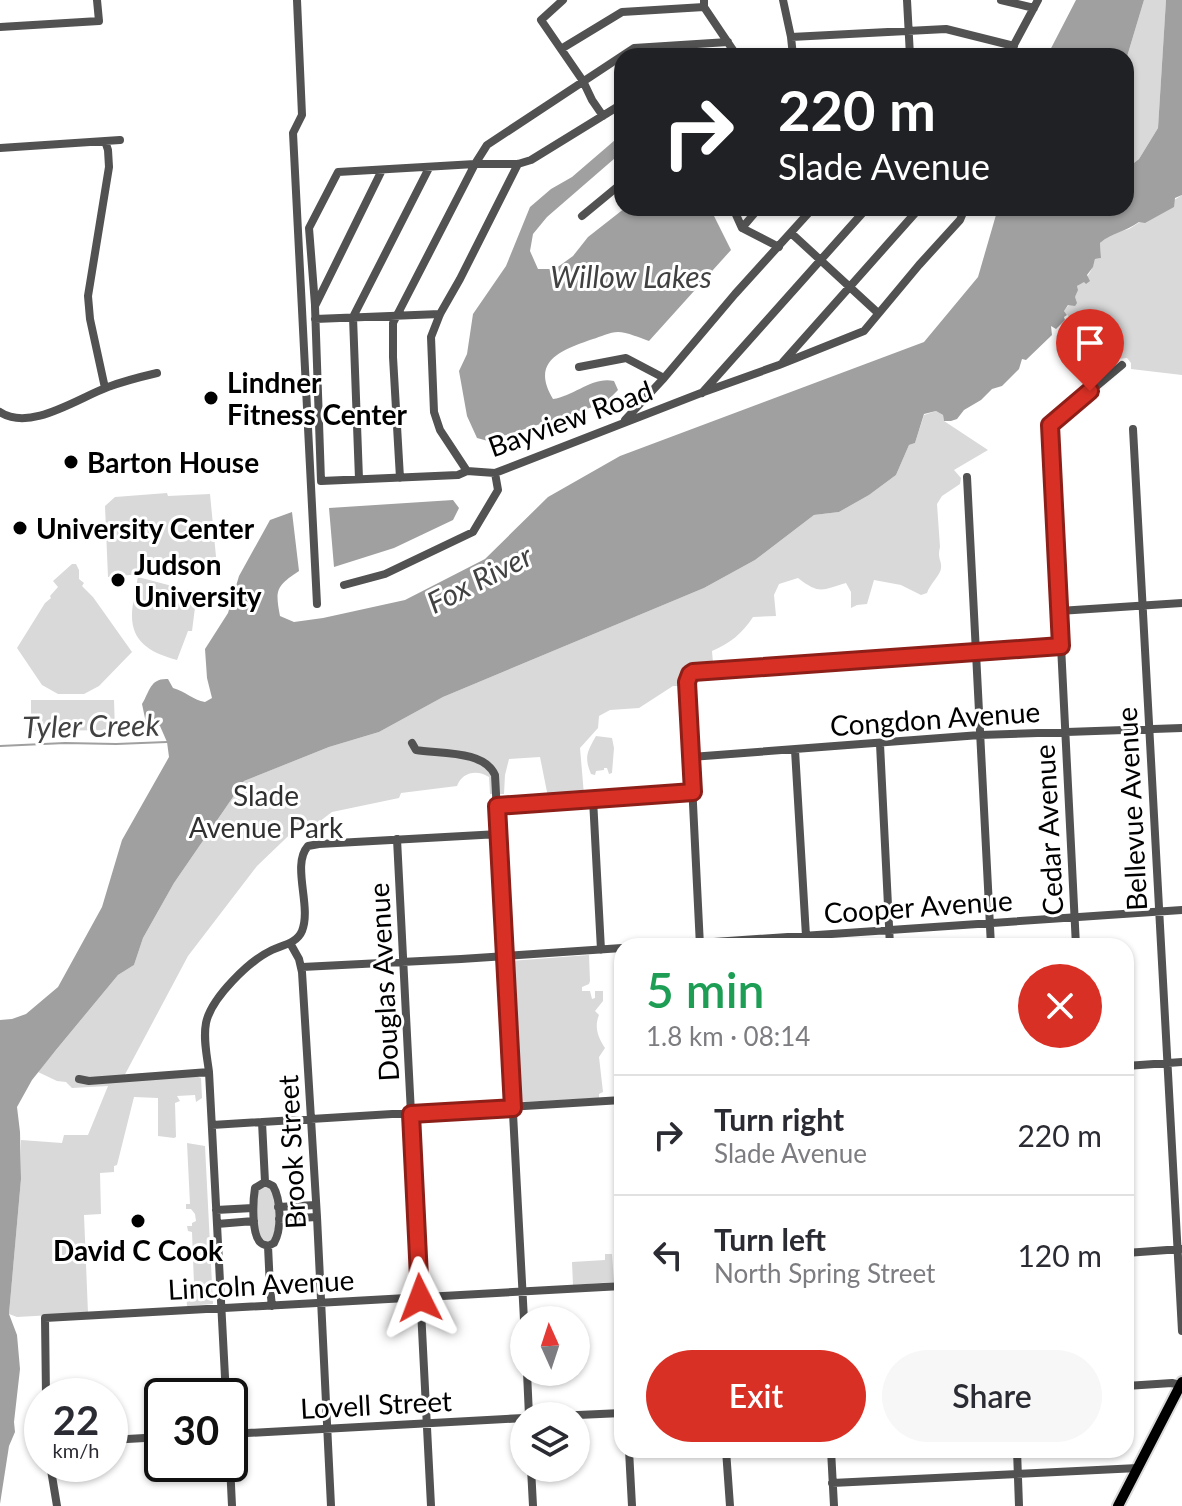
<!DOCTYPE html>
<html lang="en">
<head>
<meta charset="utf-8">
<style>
  :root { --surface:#fff; --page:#f7f7f7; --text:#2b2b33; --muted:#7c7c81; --line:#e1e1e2; --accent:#d93025 }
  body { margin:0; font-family:Lato,sans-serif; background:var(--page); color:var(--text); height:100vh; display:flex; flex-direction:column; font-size:30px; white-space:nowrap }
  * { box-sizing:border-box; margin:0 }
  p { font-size:26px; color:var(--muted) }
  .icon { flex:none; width:44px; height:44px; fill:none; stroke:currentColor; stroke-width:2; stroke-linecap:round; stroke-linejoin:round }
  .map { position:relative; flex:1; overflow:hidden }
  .panel { position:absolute; left:614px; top:938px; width:520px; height:520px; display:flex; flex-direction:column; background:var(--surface); border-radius:24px; box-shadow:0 2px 6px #0004 }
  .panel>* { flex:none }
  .hud { position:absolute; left:614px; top:48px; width:520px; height:168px; border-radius:24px; box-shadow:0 2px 6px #0004; background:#202124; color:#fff; overflow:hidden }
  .needle { width:52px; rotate:357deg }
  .fabs { position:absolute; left:510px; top:1306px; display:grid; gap:16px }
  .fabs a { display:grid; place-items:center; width:80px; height:80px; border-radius:50%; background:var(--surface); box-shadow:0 2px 6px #0004; font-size:40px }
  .speed { position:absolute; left:24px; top:1378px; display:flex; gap:16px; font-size:40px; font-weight:700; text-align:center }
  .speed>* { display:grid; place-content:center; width:104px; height:104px; border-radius:50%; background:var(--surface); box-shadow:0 2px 6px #0004; line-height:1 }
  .speed small { font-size:20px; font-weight:400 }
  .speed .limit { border:4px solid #111; border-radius:12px; background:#fff; color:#111 }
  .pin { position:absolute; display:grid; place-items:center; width:68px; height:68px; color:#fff; margin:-82px -34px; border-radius:50% 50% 50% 0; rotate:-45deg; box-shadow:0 0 8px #0007 }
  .pin .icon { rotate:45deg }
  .me { position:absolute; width:88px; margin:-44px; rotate:357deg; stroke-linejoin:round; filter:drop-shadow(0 0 6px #0008) }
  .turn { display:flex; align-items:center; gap:28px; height:168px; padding:0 32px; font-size:36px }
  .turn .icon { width:104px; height:104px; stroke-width:2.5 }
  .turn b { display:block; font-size:56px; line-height:68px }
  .round { display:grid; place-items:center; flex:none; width:84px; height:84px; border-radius:42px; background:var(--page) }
  .head { display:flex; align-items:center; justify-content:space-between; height:136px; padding:0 32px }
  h1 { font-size:48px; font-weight:600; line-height:60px; color:#1e9e55 }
  .primary-button { display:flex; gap:16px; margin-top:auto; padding:16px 32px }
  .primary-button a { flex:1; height:92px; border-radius:48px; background:var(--accent); color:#fff; font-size:32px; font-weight:600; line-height:92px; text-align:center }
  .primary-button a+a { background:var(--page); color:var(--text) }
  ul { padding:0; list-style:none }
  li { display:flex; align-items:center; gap:24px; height:120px; padding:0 32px; border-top:2px solid var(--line) }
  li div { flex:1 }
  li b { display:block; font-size:30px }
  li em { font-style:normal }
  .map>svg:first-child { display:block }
</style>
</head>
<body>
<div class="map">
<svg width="1182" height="1506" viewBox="0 0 1182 1506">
  <rect width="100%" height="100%" fill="#fff"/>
  <path fill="#d9d9d9" d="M1144 0H1166L1158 128 1139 159 1126 169V60Z
    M1182 195V375L1131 369V363L1127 358 1118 359 1110 366C1103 358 1103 350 1097 341 1090 331 1082 323 1074 314L1069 317 1064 311C1069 304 1079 296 1077 286 1086 280 1093 270 1095 259L1101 258 1100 243 1111 234 1129 229Z
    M936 411 943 415 944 421 988 450 954 470 961 478 960 484 942 496 937 504 940 547C937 559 942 560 941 568 941 574 930 584 927 593L921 595 901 585 874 580 867 604 857 605 851 608V592L846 583C822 590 820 595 798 578L779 584 774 595 776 616 753 617C742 634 730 643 712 651L713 663 688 665 683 671 684 686H673L639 708 610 710 599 716 598 728 580 748 584 795 548 797 540 757 509 759 505 775 504 794H490L489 777C477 769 462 772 457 786L401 793 399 798 332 812 315 825 308 828 306 819 257 866 188 956 122 1080 196 1076 201 1078 202 1098 196 1102 195 1095 177 1096 180 1101 175 1103 176 1137 174 1138 158 1136V1098L134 1097 117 1165 114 1166V1172L100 1173 101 1214 84 1215 88 1313 17 1317 9 1314 21 1179V1140L62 1143 64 1135H88L108 1086 72 1088 66 1082 57 1081 38 1072 118 975 134 965 143 938 174 883 244 781 329 747 379 732 443 697 704 588 755 560 814 515 839 512 869 495 896 475 909 445 915 443 924 415Z
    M167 493 168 496 210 494 217 567 108 577 105 506 115 497Z
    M72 564H76L79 570V579L84 583 82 586 93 597 132 652 99 686 84 694H58L42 685 17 648 45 603 51 598 50 596 58 587 53 581Z
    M138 577 172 586 173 588 186 592 188 589 197 592 192 631H188L177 660C140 650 125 634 135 594 137 588 136 584 138 577Z
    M31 700H114L115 730 31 731Z
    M596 736 612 738 614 748 612 773 609 774 607 768H604V770L596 771 595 775 591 774C584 757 587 752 596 736Z
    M589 955 590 981 589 984 582 987V991H590L592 999 595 998V991H603V1001L595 1011 599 1015C594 1027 598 1037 605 1048L599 1057 603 1092 599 1094V1098L520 1102 518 1098 510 961Z
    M187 1143 205 1146 213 1304 187 1306 186 1292 183 1291V1285L194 1284 192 1232 188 1231 187 1226H192V1223L196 1221 195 1214 191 1209H186V1204H190Z
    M265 1186 271 1188C277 1205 279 1224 271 1241L267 1242 261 1238 257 1225V1191Z
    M605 1254H612L614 1282 573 1285 572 1262 605 1260Z"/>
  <path fill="#a0a0a0" d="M1076 0H1144L1126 60V56H1047Z
    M1166 0H1182V195L1175 198 1174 207 1145 223 1139 222C1125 232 1113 232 1100 243L1101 258 1095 259 1093 267 1087 275 1090 281 1086 284 1084 282 1077 286 1078 290 1075 297 1077 303 1075 306 1068 305 1064 311 1067 315 1064 317 1065 320 1056 329 1051 326 1052 335 1026 360 1022 359 1019 369 1002 386 992 389 981 400 964 410 957 419 951 421H944L943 415 936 411 924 414 915 443 909 445 896 475 869 495 839 512 814 515 755 560 704 588 443 697 379 732 329 747 244 781 174 883 143 938 134 965 118 975 56 1050 32 1080 17 1107 20 1132 21 1179 9 1314 17 1335 20 1369 14 1422 15 1432 9 1446 0 1504V1020L12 1019 26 1014 58 987 102 907 122 840 169 757 167 742 160 726 146 723 142 704C150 691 150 678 168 679L173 688C185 691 193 700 205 702L212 698 207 678 205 649 228 613 239 576 270 520 292 512 299 571C276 586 275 590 280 616L294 622 323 618 405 600 485 559 548 497 620 456 924 342 978 277 998 208H1126V169L1139 159 1158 128Z
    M622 134V152L547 217 533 234 530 251 538 269H555L573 256 588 237 625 208H710L731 250 649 341C640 338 627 332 618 332 610 332 600 337 593 339 561 350 530 361 553 399 574 396 593 376 614 381L618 390 605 403 488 441 477 438 467 416 459 371 467 354 473 314 506 266 530 207 551 189 572 177Z
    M453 500 459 508 453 520 394 548 334 567 329 508Z"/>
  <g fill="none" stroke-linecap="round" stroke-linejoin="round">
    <path stroke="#a0a0a0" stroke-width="2" d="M0 746 65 743 116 744 167 742"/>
    <g stroke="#dbdbdb" stroke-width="14">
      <path id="major" d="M1118 1506 1182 1382"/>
    </g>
    <path stroke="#525252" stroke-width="8" d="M297 0 302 115 293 133 317 604
      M563 0 541 20 583 81 592 100 603 116
      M704 0V7L737 56
      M783 0 791 37 793 56
      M907 0 910 56
      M1001 0 1034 8
      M0 27 99 21 97 0
      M791 37 946 29 1014 46
      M561 49 622 12 704 7
      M1008 56 1038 0
      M105 141 108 150 109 167 88 296 90 319 105 388
      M0 148 120 140
      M382 170 315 306 321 481 458 475 467 471 495 473 701 393 779 365 864 331 919 265 960 220 965 208
      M733 208 742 228 779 247
      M582 216 622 183
      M742 228 759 208
      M791 233 878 313
      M315 305 309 228 338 172 475 164H518L531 160 622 104
      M315 319 440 314
      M783 362 917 211V208
      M579 367 626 358 664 378
      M702 393 867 208
      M0 412C30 432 78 398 108 387 124 381 140 377 157 373
      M625 420 664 378 735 294 813 208
      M1133 429 1182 1331
      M467 471 440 430 434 412 431 337 440 314 460 279 518 164
      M967 477 991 946
      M400 478 393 357V323L475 164 487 145 634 48 728 42
      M359 479 353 317 429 168
      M344 585 385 574 473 532 498 490 495 473
      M1059 611 1182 603
      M412 743 416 750C439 754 484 750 495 775L524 1320
      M880 744 890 946
      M795 750 806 936
      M691 757 980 735 1182 728
      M593 799 601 950
      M497 806 693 792
      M397 839 431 1506
      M290 943 299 959 302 972 317 1217 331 1506
      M656 946 1182 910
      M700 946 687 682 690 674 693 672 1061 646
      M1076 946 1050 425 1122 365
      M302 967 461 959 622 948
      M1126 1066 1182 1062
      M79 1079 89 1081 209 1072
      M262 1122 265 1182
      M212 1125 622 1100
      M265 1182 255 1188C253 1200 251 1235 261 1243 263 1245 266 1245 268 1246
      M265 1182 273 1186C281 1200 282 1229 274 1243L268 1246
      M278 1207 316 1205
      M216 1210 253 1208
      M279 1219 317 1217
      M217 1224 254 1221
      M268 1246 270 1288 272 1306
      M1126 1253 1181 1249
      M619 1259 622 1313
      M527 1372 529 1416
      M1126 1386 1172 1383 1180 1385
      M46 1396 45 1318 622 1286
      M226 1396 209 1072C207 1056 203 1039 206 1023 211 998 249 961 272 950 283 945 297 943 302 931 312 906 291 865 308 846L319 844 499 834
      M556 1416 622 1413
      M230 1434 524 1418
      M110 1440 162 1437
      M629 1450 632 1506
      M726 1450 730 1506
      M831 1450 834 1506
      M1017 1450 1019 1506
      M50 1464 57 1506
      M230 1464 232 1506
      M531 1468 533 1506
      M832 1483 1138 1468"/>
    <use href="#major" stroke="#000" stroke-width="10"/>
  </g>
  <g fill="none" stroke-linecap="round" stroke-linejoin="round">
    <g stroke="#8d1f18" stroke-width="20">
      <path id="route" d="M420 1298 411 1114 513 1108 497 806 693 792 687 682 690 674 693 672 1061 646 1050 425 1090 391"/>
    </g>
    <use href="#route" stroke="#d93025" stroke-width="14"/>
  </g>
  <g fill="#000" stroke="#fff" stroke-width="3">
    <circle cx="211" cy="398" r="8"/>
    <circle cx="71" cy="462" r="8"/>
    <circle cx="20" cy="528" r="8"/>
    <circle cx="118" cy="580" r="8"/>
    <circle cx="138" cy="1221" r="8"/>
  </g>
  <g text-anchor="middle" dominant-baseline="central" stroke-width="6" stroke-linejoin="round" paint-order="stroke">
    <g font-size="28" font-weight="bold" fill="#000" stroke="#fff" text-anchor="start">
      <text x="227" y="382">Lindner<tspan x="227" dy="32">Fitness Center</tspan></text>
      <text x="87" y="462">Barton House</text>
      <text x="36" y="528">University Center</text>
      <text x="134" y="564">Judson<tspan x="134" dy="32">University</tspan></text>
      <text x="138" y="1250" text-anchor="middle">David C Cook</text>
    </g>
    <g font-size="28" fill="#000" stroke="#fff">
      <text transform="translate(570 418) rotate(-20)">Bayview Road</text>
      <text transform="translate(935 718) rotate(-4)">Congdon Avenue</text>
      <text transform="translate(1131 809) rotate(-93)">Bellevue Avenue</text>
      <text transform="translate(1048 830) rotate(-93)">Cedar Avenue</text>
      <text transform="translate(918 906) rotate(-4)">Cooper Avenue</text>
      <text transform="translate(383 982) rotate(-93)">Douglas Avenue</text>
      <text transform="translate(291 1152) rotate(-93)">Brook Street</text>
      <text transform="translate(261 1284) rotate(-3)">Lincoln Avenue</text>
      <text transform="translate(376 1404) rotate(-3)">Lovell Street</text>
    </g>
    <g font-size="28" fill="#303030" stroke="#fff">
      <text x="266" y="795">Slade<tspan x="266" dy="32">Avenue Park</tspan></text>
    </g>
    <g font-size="30" font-style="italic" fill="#414141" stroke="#fff">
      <text x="631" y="276">Willow Lakes</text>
      <text transform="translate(479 578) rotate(-27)">Fox River</text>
      <text transform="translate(91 725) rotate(-1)">Tyler Creek</text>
    </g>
  </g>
</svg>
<div class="fabs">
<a><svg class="needle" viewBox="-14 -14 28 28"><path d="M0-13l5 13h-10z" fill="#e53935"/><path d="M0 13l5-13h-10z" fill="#7c7c81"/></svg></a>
<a><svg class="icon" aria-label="layers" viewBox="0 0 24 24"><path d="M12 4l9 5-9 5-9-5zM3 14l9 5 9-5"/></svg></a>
</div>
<div class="speed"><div>22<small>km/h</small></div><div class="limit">30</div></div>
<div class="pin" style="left:1090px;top:391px;background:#d93025"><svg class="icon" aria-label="arrive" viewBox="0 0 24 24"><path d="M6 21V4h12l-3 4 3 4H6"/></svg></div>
<svg class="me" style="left:420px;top:1298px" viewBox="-20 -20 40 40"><path d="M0-17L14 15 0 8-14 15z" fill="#d93025" stroke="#fff" stroke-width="4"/></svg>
<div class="hud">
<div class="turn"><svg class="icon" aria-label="right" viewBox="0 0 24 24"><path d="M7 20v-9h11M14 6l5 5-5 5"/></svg><div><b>220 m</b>Slade Avenue</div></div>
</div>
<section class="panel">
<div class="head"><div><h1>5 min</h1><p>1.8 km · 08:14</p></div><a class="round" style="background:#d93025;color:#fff"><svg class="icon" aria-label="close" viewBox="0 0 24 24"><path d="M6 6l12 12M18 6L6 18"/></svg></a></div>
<ul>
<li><svg class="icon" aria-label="right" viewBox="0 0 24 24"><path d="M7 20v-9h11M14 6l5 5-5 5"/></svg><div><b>Turn right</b><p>Slade Avenue</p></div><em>220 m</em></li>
<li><svg class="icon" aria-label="left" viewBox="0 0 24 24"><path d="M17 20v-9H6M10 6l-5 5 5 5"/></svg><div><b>Turn left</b><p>North Spring Street</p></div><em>120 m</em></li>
</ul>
<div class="primary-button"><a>Exit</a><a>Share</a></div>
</section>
</div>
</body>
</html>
